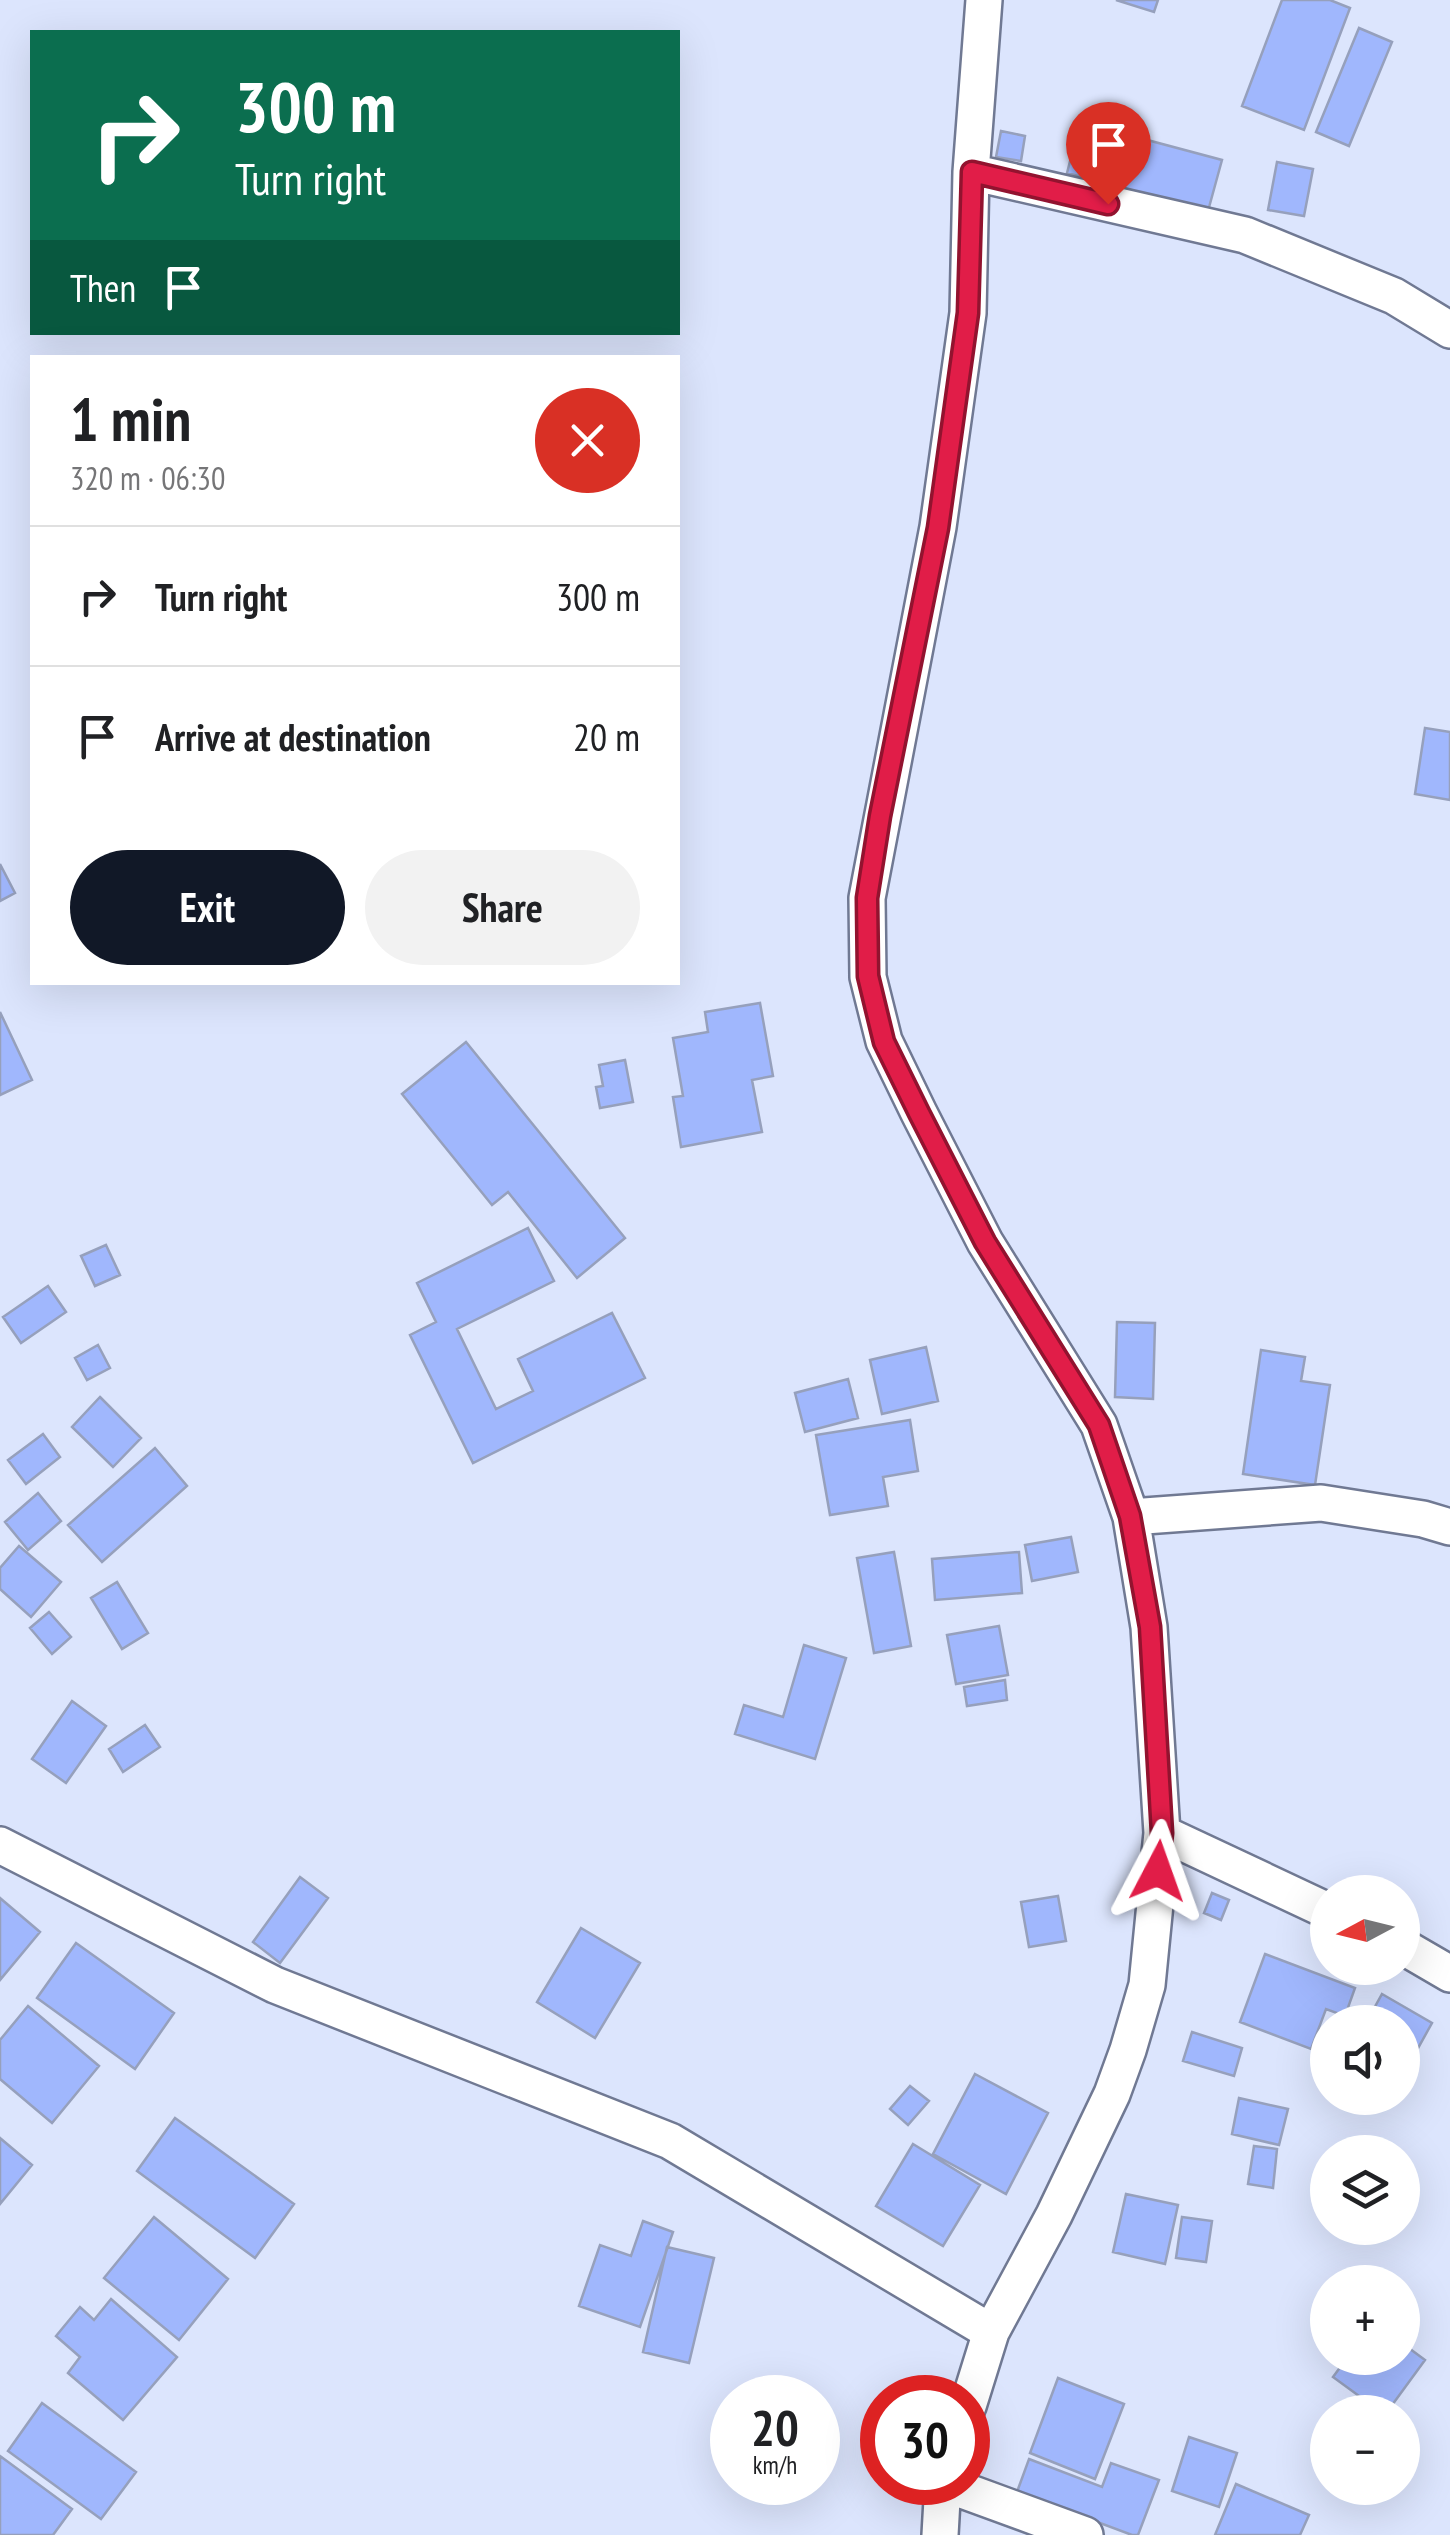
<!DOCTYPE html>
<html lang="en">
<head>
<meta charset="utf-8">
<style>
  :root { --surface:#fff; --page:#f2f2f2; --text:#202124; --muted:#757577; --line:#e0e0e0; --accent:#111827 }
  body { margin:0; font-family:"PT Sans Narrow",sans-serif; background:var(--page); color:var(--text); height:100vh; display:flex; flex-direction:column; font-size:38px; white-space:nowrap }
  * { box-sizing:border-box; margin:0 }
  p { font-size:32px; color:var(--muted) }
  .icon { flex:none; width:55px; height:55px; fill:none; stroke:currentColor; stroke-width:2; stroke-linecap:round; stroke-linejoin:round }
  .map { position:relative; flex:1; overflow:hidden }
  .side { position:absolute; left:30px; top:355px; width:650px; height:630px; display:flex; flex-direction:column; background:var(--surface); border-radius:0px; box-shadow:0 10px 40px #0002 }
  .side>* { flex:none }
  .banner { position:absolute; left:30px; top:30px; width:650px; height:305px; border-radius:0px; box-shadow:0 10px 40px #0002; background:#0b6e4f; color:#fff; overflow:hidden }
  .needle { width:65px; rotate:263deg }
  .buttons { position:absolute; left:1310px; top:1875px; display:grid; gap:20px }
  .buttons a { display:grid; place-items:center; width:110px; height:110px; border-radius:50%; background:var(--surface); box-shadow:0 10px 40px #0002; font-size:50px }
  .speed { position:absolute; left:710px; top:2375px; display:flex; gap:20px; font-size:50px; font-weight:700; text-align:center }
  .speed>* { display:grid; place-content:center; width:130px; height:130px; border-radius:50%; background:var(--surface); box-shadow:0 10px 40px #0002; line-height:1 }
  .speed small { font-size:25px; font-weight:400 }
  .speed .limit { border:15px solid #d22; background:#fff; color:#111 }
  .pin { position:absolute; display:grid; place-items:center; width:85px; height:85px; color:#fff; margin:-102px -42px; border-radius:50% 50% 50% 0; rotate:-45deg; box-shadow:0 0 10px #0007 }
  .pin .icon { rotate:45deg }
  .me { position:absolute; width:110px; margin:-55px; rotate:4deg; stroke-linejoin:round; filter:drop-shadow(0 0 8px #0008) }
  .turn { display:flex; align-items:center; gap:35px; height:210px; padding:0 40px; font-size:45px }
  .turn .icon { width:130px; height:130px; stroke-width:2.5 }
  .turn b { display:block; font-size:70px; line-height:85px }
  .then { display:flex; align-items:center; height:95px; padding:0 40px; background:#0003; gap:20px; font-size:38px }
  .round { display:grid; place-items:center; flex:none; width:105px; height:105px; border-radius:52px; background:var(--page) }
  .headline { display:flex; align-items:center; justify-content:space-between; height:170px; padding:0 40px }
  h1 { font-size:60px; font-weight:700; line-height:75px }
  .button { display:flex; gap:20px; margin-top:auto; padding:20px 40px }
  .button a { flex:1; height:115px; border-radius:60px; background:var(--accent); color:#fff; font-size:40px; font-weight:700; line-height:115px; text-align:center }
  .button a+a { background:var(--page); color:var(--text) }
  ul { padding:0; list-style:none }
  li { display:flex; align-items:center; gap:30px; height:140px; padding:0 40px; border-top:2px solid var(--line) }
  li div { flex:1 }
  li b { display:block; font-size:38px }
  li em { font-style:normal }
  .map>svg:first-child { display:block }
</style>
</head>
<body>
<div class="map">
<svg width="1450" height="2535" viewBox="0 0 1450 2535">
  <rect width="100%" height="100%" fill="#dce5fd"/>
  <path fill="#a0b7fd" stroke="#96a0bc" stroke-width="2.5" d="M1116 0H1158L1154 12Z
    M1282 0H1330L1350 8 1304 130 1242 106Z
    M1359 28 1392 42 1349 146 1316 132Z
    M1080 122 1222 160 1208 211 1067 173Z
    M1001 131 1025 136 1021 161 996 157Z
    M1277 162 1313 169 1304 216 1268 210Z
    M1425 728 1450 732V800L1415 794Z
    M0 864 15 893 0 901Z
    M760 1003 773 1076 752 1080 762 1132 681 1147 673 1097 683 1096 673 1038 708 1032 705 1012Z
    M0 1012 32 1080 0 1095Z
    M466 1042 625 1238 577 1278 508 1192 492 1205 402 1094Z
    M625 1060 633 1102 600 1108 596 1087 603 1086 599 1065Z
    M528 1228 554 1281 457 1329 496 1409 533 1391 518 1359 612 1313 645 1378 473 1463 410 1335 436 1322 417 1283Z
    M106 1245 120 1275 95 1286 81 1256Z
    M48 1286 66 1312 21 1343 3 1317Z
    M1117 1322 1155 1323 1153 1399 1115 1397Z
    M98 1345 110 1368 87 1380 75 1358Z
    M926 1347 938 1401 882 1414 870 1360Z
    M1261 1350 1305 1357 1301 1381 1330 1385 1315 1485 1243 1474Z
    M848 1379 858 1418 805 1432 795 1393Z
    M100 1397 141 1438 113 1467 72 1427Z
    M910 1420 918 1471 883 1477 888 1506 830 1515 816 1435Z
    M43 1434 60 1457 26 1484 8 1460Z
    M155 1448 187 1486 102 1562 68 1525Z
    M38 1493 61 1521 28 1550 5 1522Z
    M1071 1537 1078 1572 1032 1581 1025 1545Z
    M19 1546 61 1582 31 1617 0 1589V1568Z
    M894 1552 911 1646 874 1653 857 1558Z
    M1019 1552 1022 1593 935 1600 932 1559Z
    M117 1582 148 1633 122 1649 91 1598Z
    M49 1612 71 1637 52 1654 30 1628Z
    M999 1626 1008 1675 956 1684 947 1635Z
    M804 1645 846 1658 815 1759 735 1734 744 1705 783 1717Z
    M1005 1680 1007 1700 967 1706 964 1687Z
    M72 1701 106 1726 66 1783 32 1759Z
    M145 1725 160 1747 123 1772 109 1749Z
    M300 1877 328 1898 280 1963 253 1942Z
    M1212 1893 1229 1900 1221 1920 1204 1913Z
    M1058 1896 1066 1941 1029 1947 1021 1902Z
    M0 1898 40 1932 0 1980Z
    M581 1928 640 1963 595 2038 537 2002Z
    M76 1943 174 2013 135 2069 37 1998Z
    M1265 1954 1355 1988 1345 2016 1326 2009 1311 2049 1240 2022Z
    M1382 1994 1432 2023 1417 2050 1402 2042V2022L1367 2021Z
    M28 2006 99 2066 52 2123 0 2079V2040Z
    M1192 2032 1242 2048 1234 2076 1183 2061Z
    M975 2074 1048 2113 1006 2194 933 2154Z
    M910 2086 929 2101 908 2125 890 2109Z
    M1239 2098 1288 2109 1279 2145 1232 2134Z
    M175 2118 294 2204 255 2258 137 2171Z
    M0 2138 32 2165 0 2204Z
    M913 2144 980 2185 943 2246 876 2206Z
    M1254 2146 1277 2149 1273 2188 1248 2184Z
    M1126 2194 1178 2205 1165 2264 1113 2252Z
    M154 2217 228 2279 179 2340 104 2278Z
    M1182 2217 1212 2221 1206 2262 1176 2258Z
    M643 2221 673 2232 640 2327 579 2306 600 2245 631 2256Z
    M667 2247 714 2258 689 2363 643 2352Z
    M111 2299 177 2357 123 2420 68 2373 80 2357 56 2336 80 2307 94 2320Z
    M1402 2343 1425 2360 1387 2412H1381L1333 2377 1347 2358H1402Z
    M1058 2378 1124 2404 1095 2479 1030 2453Z
    M42 2403 136 2472 101 2519 8 2451Z
    M1189 2437 1237 2453 1219 2507 1172 2491Z
    M0 2456 72 2509 53 2535H0Z
    M1029 2459 1102 2487 1111 2463 1159 2480 1138 2535H1132L1017 2492Z
    M1236 2484 1309 2515 1300 2535H1215Z"/>
  <g fill="none" stroke-linecap="round" stroke-linejoin="round">
    <g stroke="#707993" stroke-width="40">
      <path id="minor" d="M971 172 1245 235 1394 296 1450 330
        M1131 1517 1321 1503 1423 1519 1450 1527
        M1162 1833 1328 1911
        M0 1845 275 1985 670 2141 991 2332
        M1402 1946 1450 1974
        M968 2406 991 2332 1054 2215 1112 2094 1128 2050 1147 1985 1162 1833 1149 1627 1131 1517 1099 1425 985 1242 919 1113 884 1041 868 977 867 898 938 527 968 313 971 172 984 0
        M943 2483 1085 2535
        M940 2535 943 2482"/>
    </g>
    <use href="#minor" stroke="#fff" stroke-width="35"/>
  </g>
  <g fill="none" stroke-linecap="round" stroke-linejoin="round">
    <g stroke="#92132f" stroke-width="25">
      <path id="route" d="M1108 204 972 172 968 313 938 528 880 816 867 898 868 976 884 1042 919 1113 985 1242 1099 1425 1130 1516 1150 1627 1162 1833 1158 1871"/>
    </g>
    <use href="#route" stroke="#e11d48" stroke-width="18"/>
  </g>
</svg>
<div class="buttons">
<a><svg class="needle" viewBox="-14 -14 28 28"><path d="M0-13l5 13h-10z" fill="#e53935"/><path d="M0 13l5-13h-10z" fill="#757577"/></svg></a>
<a><svg class="icon" aria-label="sound" viewBox="0 0 24 24"><path d="M4 9h4l5-4v14l-5-4H4zM17 9q2 3 0 6"/></svg></a>
<a><svg class="icon" aria-label="layers" viewBox="0 0 24 24"><path d="M12 4l9 5-9 5-9-5zM3 14l9 5 9-5"/></svg></a>
<a>+</a>
<a>−</a>
</div>
<div class="speed"><div>20<small>km/h</small></div><div class="limit">30</div></div>
<div class="pin" style="left:1108px;top:204px;background:#d93025"><svg class="icon" aria-label="arrive" viewBox="0 0 24 24"><path d="M6 21V4h12l-3 4 3 4H6"/></svg></div>
<svg class="me" style="left:1158px;top:1871px" viewBox="-20 -20 40 40"><path d="M0-17L14 15 0 8-14 15z" fill="#e11d48" stroke="#fff" stroke-width="4"/></svg>
<div class="banner">
<div class="turn"><svg class="icon" aria-label="right" viewBox="0 0 24 24"><path d="M7 20v-9h11M14 6l5 5-5 5"/></svg><div><b>300 m</b>Turn right</div></div>
<div class="then">Then<svg class="icon" aria-label="arrive" viewBox="0 0 24 24"><path d="M6 21V4h12l-3 4 3 4H6"/></svg></div>
</div>
<section class="side">
<div class="headline"><div><h1>1 min</h1><p>320 m · 06:30</p></div><a class="round" style="background:#d93025;color:#fff"><svg class="icon" aria-label="close" viewBox="0 0 24 24"><path d="M6 6l12 12M18 6L6 18"/></svg></a></div>
<ul>
<li><svg class="icon" aria-label="right" viewBox="0 0 24 24"><path d="M7 20v-9h11M14 6l5 5-5 5"/></svg><div><b>Turn right</b></div><em>300 m</em></li>
<li><svg class="icon" aria-label="arrive" viewBox="0 0 24 24"><path d="M6 21V4h12l-3 4 3 4H6"/></svg><div><b>Arrive at destination</b></div><em>20 m</em></li>
</ul>
<div class="button"><a>Exit</a><a>Share</a></div>
</section>
</div>
</body>
</html>
